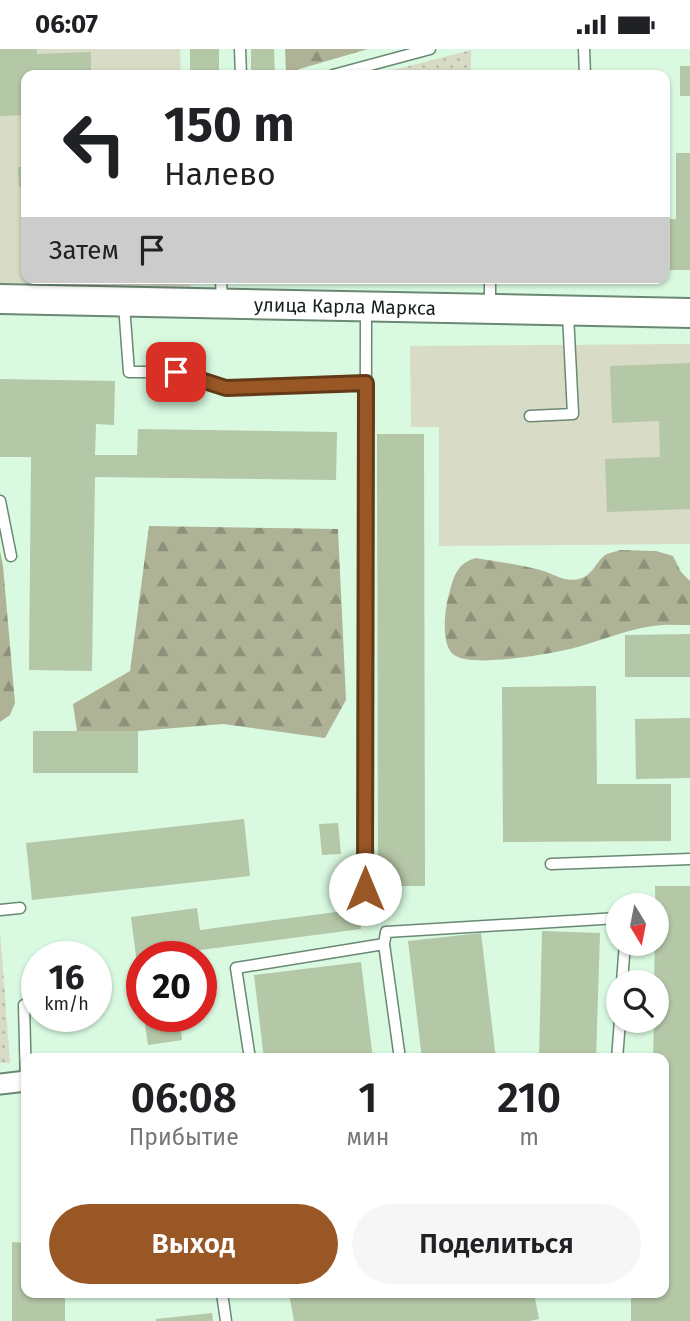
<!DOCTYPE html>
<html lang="ru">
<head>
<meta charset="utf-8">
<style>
  :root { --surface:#fff; --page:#f6f6f6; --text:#202124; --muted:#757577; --accent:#995725 }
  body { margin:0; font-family:"Fira Sans",sans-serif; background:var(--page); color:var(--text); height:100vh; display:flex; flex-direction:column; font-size:26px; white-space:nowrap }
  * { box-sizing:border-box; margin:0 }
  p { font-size:23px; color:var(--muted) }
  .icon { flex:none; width:38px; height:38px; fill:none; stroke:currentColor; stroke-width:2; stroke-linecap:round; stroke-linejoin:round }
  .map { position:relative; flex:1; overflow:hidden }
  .drawer { position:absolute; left:21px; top:1004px; width:648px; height:245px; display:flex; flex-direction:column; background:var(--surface); border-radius:14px; box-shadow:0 2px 5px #0004 }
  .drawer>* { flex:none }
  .top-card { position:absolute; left:21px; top:21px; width:649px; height:214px; border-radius:14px; box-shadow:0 2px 5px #0004; background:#fff; color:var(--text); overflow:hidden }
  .needle { width:46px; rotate:170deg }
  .controls { position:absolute; left:606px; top:844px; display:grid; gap:14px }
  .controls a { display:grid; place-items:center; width:63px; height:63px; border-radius:50%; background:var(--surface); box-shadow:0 2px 5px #0004; font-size:35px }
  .speed { position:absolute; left:21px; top:892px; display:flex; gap:14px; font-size:35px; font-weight:700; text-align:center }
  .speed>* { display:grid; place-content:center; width:91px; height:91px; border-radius:50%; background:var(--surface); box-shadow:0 2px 5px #0004; line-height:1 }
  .speed small { font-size:18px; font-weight:400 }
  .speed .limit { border:10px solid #d22; background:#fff; color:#111 }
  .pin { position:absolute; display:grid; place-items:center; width:60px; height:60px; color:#fff; margin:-30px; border-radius:14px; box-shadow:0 4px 10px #0006 }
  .me { position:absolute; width:77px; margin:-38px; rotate:0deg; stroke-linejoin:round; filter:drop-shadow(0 0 5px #0008) }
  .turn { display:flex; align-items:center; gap:24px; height:147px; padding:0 28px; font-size:32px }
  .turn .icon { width:91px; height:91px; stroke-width:2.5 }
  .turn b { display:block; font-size:49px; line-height:60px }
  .then { display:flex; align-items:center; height:66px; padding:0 28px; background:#0003; gap:14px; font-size:26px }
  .eta { display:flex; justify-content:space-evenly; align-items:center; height:119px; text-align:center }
  .eta b { font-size:42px; font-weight:600; line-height:49px }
  .primary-button { display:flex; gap:14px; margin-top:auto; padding:14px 28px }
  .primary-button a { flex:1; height:80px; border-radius:42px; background:var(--accent); color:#fff; font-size:28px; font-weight:600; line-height:80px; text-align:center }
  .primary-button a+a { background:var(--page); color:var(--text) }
  .status { display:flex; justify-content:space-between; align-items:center; height:49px; padding:0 35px; background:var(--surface); direction:ltr }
  .status svg { height:19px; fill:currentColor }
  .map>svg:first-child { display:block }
</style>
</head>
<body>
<div class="status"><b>06:07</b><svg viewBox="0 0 49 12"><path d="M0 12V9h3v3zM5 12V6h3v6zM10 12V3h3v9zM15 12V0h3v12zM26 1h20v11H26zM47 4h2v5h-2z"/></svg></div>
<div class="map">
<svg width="690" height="1272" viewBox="0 0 690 1272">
  <defs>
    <pattern id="grass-dots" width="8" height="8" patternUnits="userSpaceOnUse" patternTransform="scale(1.75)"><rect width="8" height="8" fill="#d8dbc6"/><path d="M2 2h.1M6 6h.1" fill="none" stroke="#b9bcaa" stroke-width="1.8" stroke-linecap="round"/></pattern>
    <pattern id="forest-firs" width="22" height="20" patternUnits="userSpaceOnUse" patternTransform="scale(1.75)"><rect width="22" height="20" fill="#afb395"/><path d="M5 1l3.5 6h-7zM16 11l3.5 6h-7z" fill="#8d9179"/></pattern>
  </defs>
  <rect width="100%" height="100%" fill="#d9fae1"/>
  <path fill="url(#grass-dots)" d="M471 1V26H374Z
    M222 229H393V235L222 234Z
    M0 881 10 1014H0Z"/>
  <path fill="url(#forest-firs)" d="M285 0H368L286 24Z
    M149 477 338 480 346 651 325 689 223 675 138 682H77L73 655 130 622Z
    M620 501 656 502 673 507 681 523 690 532V576C678 576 665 575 653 577 624 581 598 593 570 600 548 605 473 619 454 606 440 596 445 559 449 545 454 527 457 514 476 509 497 513 520 515 540 521 555 525 566 535 582 529 593 525 596 513 605 506 608 504 615 503 620 501Z
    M0 502 3 517 15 654 10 666 0 673Z"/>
  <path fill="#d8dbc6" d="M0 0H180L181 26H26V229H190L191 242 0 243Z
    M690 295V495L439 497V378H411L410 297Z"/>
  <path fill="#b4c7a7" d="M0 0H37V5L91 3V26H26V66L0 67Z
    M190 0H219V26H190Z
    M251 0H274L275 26H251Z
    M680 17H690V47H680Z
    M676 104H690V221H665V170H676Z
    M18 118H26V138H19Z
    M690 314V460L607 463 605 410 660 408 659 372 612 374 610 317Z
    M0 330 115 332 114 376 96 375 95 406H137L138 380 337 383 336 431 95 428 92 622 29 621 31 408H0Z
    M377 385H424L425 837H378Z
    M690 585V628H625V586Z
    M596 637 597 735H671V792L503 793 502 638Z
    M690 669V729L636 730 635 670Z
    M33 682H138V724H33Z
    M244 770 250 827 32 851 26 794Z
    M338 774 341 805 322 806 319 775Z
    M655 837H690V1272H631V1244H663V1157H668V1129H663V1010H653L654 971H656V933H654L655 894H656Z
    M197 859 200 881 359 860 361 880 193 902 194 908H142V939H140L131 868Z
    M542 882 600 884 596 1010H539Z
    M481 884 496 1010H422L408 892Z
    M361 913 373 1010H264L254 926Z
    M144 968H179L182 991 148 996Z
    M12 1193 26 1194V1244H65V1272H12Z
    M289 1244H534L539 1270 530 1272H294Z
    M212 1264 213 1272H156V1270Z"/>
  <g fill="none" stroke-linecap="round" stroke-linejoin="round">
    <g stroke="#6a8872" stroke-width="13">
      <path id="lane" d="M240 0 241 26
        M584 0 585 26
        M333 26 430 0
        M221 229 222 254
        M490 229V259
        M124 256 129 323H176L226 339 366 334
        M530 367 573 365 568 265
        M0 452 11 507
        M551 815 690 810
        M365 840 366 259
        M0 861 20 859
        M384 895 386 883 618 869
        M622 933 625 894
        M24 956 26 1035
        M250 1010 236 919 384 895 400 1010
        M617 1010 620 971
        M222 1244 226 1272"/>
    </g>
    <g stroke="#6a8872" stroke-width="23">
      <path id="street" d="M0 1035 26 1032"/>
    </g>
    <g stroke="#6a8872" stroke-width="32">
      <g id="secondary">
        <path id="s1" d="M0 250 690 264"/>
      </g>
    </g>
    <use href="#lane" stroke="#fff" stroke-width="10"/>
    <use href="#street" stroke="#fff" stroke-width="19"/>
    <use href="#secondary" stroke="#fff" stroke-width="28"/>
  </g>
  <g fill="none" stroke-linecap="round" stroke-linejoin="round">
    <g stroke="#633918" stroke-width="18">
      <path id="route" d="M176 323 226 339 366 334 365 840"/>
    </g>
    <use href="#route" stroke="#995725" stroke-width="12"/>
  </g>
  <g text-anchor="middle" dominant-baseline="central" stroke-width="7" stroke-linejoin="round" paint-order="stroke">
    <g font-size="19" fill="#162219" stroke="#fefefe">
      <text stroke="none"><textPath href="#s1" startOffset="345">улица Карла Маркса</textPath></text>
    </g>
  </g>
</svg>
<div class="controls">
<a><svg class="needle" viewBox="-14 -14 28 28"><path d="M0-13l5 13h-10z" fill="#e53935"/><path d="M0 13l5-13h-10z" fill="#757577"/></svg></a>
<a><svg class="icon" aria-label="search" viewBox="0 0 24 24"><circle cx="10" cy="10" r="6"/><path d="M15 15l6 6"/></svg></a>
</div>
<div class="speed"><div>16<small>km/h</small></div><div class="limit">20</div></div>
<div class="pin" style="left:176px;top:323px;background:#d93025"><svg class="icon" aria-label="arrive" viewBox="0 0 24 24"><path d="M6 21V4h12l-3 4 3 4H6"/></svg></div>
<svg class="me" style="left:365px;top:840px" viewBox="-20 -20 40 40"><circle r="19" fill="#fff"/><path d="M0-13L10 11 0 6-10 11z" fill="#995725"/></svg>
<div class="top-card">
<div class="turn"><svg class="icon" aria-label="left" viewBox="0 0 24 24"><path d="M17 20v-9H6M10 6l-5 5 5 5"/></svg><div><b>150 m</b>Налево</div></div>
<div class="then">Затем<svg class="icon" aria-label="arrive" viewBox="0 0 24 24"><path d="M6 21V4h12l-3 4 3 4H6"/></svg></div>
</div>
<section class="drawer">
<div class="eta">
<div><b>06:08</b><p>Прибытие</p></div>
<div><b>1</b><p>мин</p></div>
<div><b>210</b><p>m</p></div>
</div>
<div class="primary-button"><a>Выход</a><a>Поделиться</a></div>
</section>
</div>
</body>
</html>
